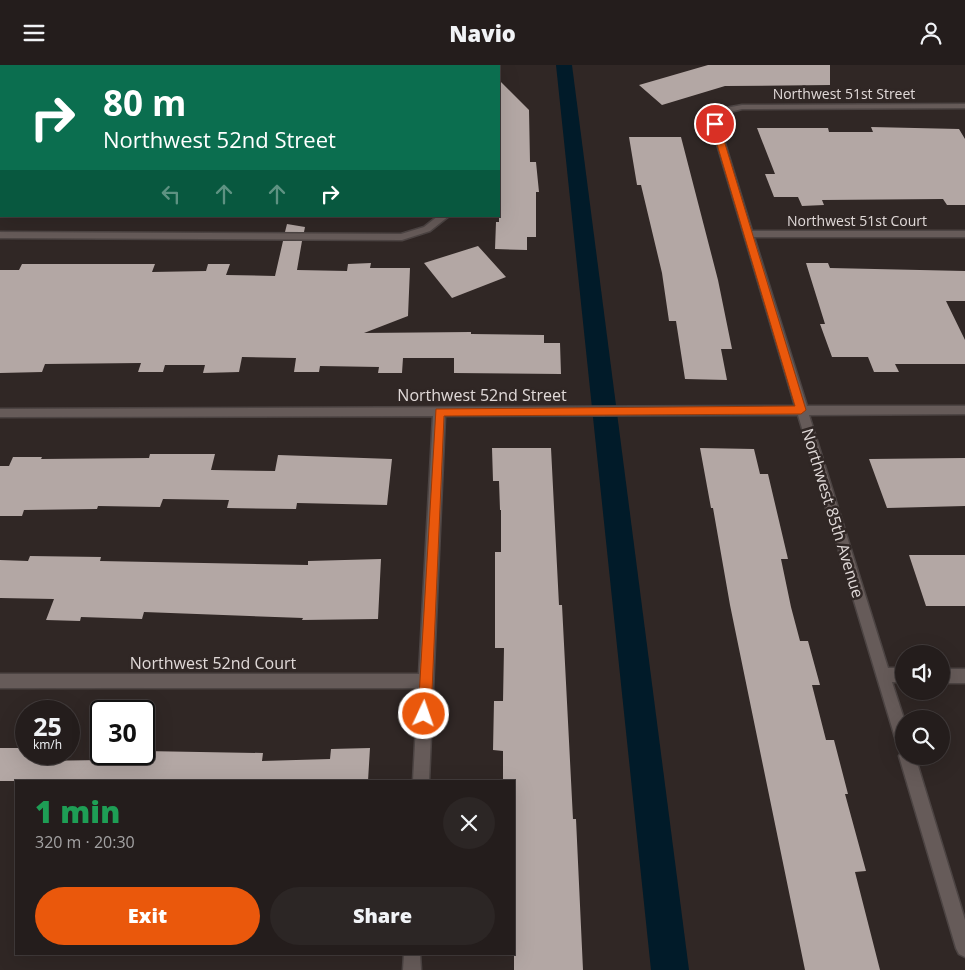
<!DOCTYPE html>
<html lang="en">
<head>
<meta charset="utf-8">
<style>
  :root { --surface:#241d1c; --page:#2c2625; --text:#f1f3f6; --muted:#a3a2a3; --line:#413b3b; --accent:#ea580c }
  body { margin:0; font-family:"Open Sans",sans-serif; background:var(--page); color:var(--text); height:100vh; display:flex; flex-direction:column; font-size:19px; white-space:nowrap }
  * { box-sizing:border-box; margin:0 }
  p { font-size:16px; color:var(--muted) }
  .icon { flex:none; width:28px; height:28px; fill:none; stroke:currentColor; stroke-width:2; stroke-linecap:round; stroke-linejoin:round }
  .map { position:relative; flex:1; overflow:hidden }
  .drawer { position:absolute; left:15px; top:715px; width:500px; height:175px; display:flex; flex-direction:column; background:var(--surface); border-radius:0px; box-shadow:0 5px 20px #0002,0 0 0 1px var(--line) }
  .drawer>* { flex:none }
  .hud { position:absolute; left:0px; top:0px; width:500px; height:152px; box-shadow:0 5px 20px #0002,0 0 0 1px var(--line); background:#0b6e4f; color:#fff; overflow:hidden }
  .controls { position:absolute; left:895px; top:580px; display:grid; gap:10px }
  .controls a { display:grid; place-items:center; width:55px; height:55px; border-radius:50%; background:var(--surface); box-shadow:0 5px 20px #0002,0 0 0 1px var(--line); font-size:25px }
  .speed { position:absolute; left:15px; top:635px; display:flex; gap:10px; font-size:25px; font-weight:700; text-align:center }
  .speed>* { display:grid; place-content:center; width:65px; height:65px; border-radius:50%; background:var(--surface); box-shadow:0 5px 20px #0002,0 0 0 1px var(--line); line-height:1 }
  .speed small { font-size:12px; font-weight:400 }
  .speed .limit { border:2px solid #111; border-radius:8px; background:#fff; color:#111 }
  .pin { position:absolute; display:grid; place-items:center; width:42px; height:42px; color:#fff; margin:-21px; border:2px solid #fff; border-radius:50%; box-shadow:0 1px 5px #0007 }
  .me { position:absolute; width:55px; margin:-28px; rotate:3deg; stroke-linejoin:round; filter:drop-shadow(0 0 4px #0008) }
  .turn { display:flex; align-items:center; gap:18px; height:105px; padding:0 20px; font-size:22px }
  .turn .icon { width:65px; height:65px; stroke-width:2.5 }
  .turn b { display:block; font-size:35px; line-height:42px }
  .lanes { display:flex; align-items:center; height:48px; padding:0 20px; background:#0003; justify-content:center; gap:25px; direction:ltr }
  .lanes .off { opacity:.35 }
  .round { display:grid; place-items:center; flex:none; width:52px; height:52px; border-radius:26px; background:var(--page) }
  .summary { display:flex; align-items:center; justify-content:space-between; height:85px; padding:0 20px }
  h1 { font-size:30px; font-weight:800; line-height:38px; color:#1e9e55 }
  .action { display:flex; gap:10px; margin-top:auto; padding:10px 20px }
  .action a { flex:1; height:58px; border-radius:30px; background:var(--accent); color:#fff; font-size:20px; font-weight:800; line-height:58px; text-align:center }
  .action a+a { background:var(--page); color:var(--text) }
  header { display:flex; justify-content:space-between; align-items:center; height:65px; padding:0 20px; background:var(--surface); font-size:22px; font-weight:800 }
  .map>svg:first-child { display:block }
</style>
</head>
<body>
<header><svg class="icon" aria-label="menu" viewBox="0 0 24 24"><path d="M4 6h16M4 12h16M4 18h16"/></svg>Navio<svg class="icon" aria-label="person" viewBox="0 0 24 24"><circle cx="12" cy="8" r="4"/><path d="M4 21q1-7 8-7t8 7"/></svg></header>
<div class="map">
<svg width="965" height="905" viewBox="0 0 965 905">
  <rect width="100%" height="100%" fill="#302725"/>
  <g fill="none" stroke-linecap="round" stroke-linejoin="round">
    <path fill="#011b29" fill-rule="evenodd" d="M556 0H572L689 905H651Z"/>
  </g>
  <path fill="#b3a7a4" d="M708 0H830V20L725 21 662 40 639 20Z
    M499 15 529 45 530 97H536L539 127H536V172H527V185L495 184 496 157H499Z
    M871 62 959 64 965 74V140H947L943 134 822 135 824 140 802 141 798 132H774L765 109H775L757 63H828L829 67H873Z
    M629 72H681L718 215 732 284H721L727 315 685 314 676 256H669L662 208 641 120H637Z
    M287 159 305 162 304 167H285Z
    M283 176H302L297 205 347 206 348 199 371 198 370 203H410L408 251 364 268 471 267V269L544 270V278H560L561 309 454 308V293H403L402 308H378L379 302 320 301 319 307H294L296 293 242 292 239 307 203 308 205 300H165L163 307H138L141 298 45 299 42 307 0 308V205H19L22 199H155L152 207 206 206 208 199H230L226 210 275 211Z
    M478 181 506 212 452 233 424 198Z
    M806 198H828L830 203 965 206V236H946L965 275V299H895L899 307H874L868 292H832L820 259H825Z
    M492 383H551L559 540H562L573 754H576L583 905H514V716H503V686L493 685 494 636H503L504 583H495V487H501V445H500L499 416H493Z
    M700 383 754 384 760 409H768L788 494H781L791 542 800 576H808L820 620H812L826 675H834L848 729H845L866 806 855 807 880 905H805L730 540 713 443H711Z
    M150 389H215L211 405 275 406 278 390 392 394 387 440 297 438 296 444 227 443 229 435 163 434 160 442 98 441 97 444 24 445 22 451H0V401H9L13 392H42L41 394 149 393Z
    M965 393V441L887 443 869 394Z
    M909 490H965V541H926Z
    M30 491 101 492 100 496 308 500V496L381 494 378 554 302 555 303 553 144 547 142 554 81 552 80 556 46 555 54 534 0 533V495L28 496Z
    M0 683H26V689H39L37 696 101 695 103 689H144V686L263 688 262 696 330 694 331 684 370 683 368 716H0Z"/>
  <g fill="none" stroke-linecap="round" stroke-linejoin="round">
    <g stroke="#4c4443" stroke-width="3">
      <path id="street" d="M0 39H1V43H0Z
        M965 39V43L742 44 726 48 719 59 752 166H965V172H754L807 341H965V349L809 350 888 603H904V617H892L904 654V691H915L965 855V892L959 889 956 883 899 691 902 686 899 684 897 679 798 350 445 351 429 716H413L418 623H0V609H419L433 351 0 352V344L795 341 711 59 720 44 742 40Z
        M438 151H449L430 166 402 175 0 173V167L401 169 424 162Z
        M941 604H965V618H941Z
        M404 889H420L421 905H403Z"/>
    </g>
    <use href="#street" fill="#665b59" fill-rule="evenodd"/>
  </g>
  <path fill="#ea580c" stroke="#983908" d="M713 57 719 59 806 345 801 349 444 351 431 649 429 654 424 656 420 654 418 649 436 344 795 341 711 59Z"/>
  <g text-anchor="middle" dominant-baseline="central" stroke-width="5" stroke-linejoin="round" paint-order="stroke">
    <g font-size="14" fill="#e0d9d8" stroke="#302725">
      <text x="844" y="28">Northwest 51st Street</text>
      <text x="857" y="155">Northwest 51st Court</text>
    </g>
    <g font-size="16" fill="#e0d9d8" stroke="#302725">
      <text x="482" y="330">Northwest 52nd Street</text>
      <text transform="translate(833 448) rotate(73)">Northwest 85th Avenue</text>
      <text x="213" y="598">Northwest 52nd Court</text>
    </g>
  </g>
</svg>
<div class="controls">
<a><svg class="icon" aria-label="sound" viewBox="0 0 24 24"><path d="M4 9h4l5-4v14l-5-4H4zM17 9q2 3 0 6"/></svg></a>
<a><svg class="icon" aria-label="search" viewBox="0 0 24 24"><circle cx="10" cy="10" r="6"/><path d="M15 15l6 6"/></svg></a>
</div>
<div class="speed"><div>25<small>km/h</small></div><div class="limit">30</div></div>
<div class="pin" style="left:715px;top:59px;background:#d93025"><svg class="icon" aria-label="arrive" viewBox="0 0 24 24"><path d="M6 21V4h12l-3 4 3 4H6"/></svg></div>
<svg class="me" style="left:424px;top:649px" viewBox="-20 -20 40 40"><circle r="17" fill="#ea580c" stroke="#fff" stroke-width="3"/><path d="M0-11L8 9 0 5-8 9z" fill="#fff"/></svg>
<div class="hud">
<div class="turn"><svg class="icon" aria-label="right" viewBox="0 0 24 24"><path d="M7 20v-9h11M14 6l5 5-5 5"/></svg><div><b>80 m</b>Northwest 52nd Street</div></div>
<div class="lanes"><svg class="icon off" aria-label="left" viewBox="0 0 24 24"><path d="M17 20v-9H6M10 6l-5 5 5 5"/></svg><svg class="icon off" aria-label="ahead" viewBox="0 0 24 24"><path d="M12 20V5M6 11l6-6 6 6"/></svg><svg class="icon off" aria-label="ahead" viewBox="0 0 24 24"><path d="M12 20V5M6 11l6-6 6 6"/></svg><svg class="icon" aria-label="right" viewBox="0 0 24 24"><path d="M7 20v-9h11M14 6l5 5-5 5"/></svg></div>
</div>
<section class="drawer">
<div class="summary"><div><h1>1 min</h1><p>320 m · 20:30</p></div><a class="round"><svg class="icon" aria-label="close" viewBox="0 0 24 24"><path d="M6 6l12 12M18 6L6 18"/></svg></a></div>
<div class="action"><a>Exit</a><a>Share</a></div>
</section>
</div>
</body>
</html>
